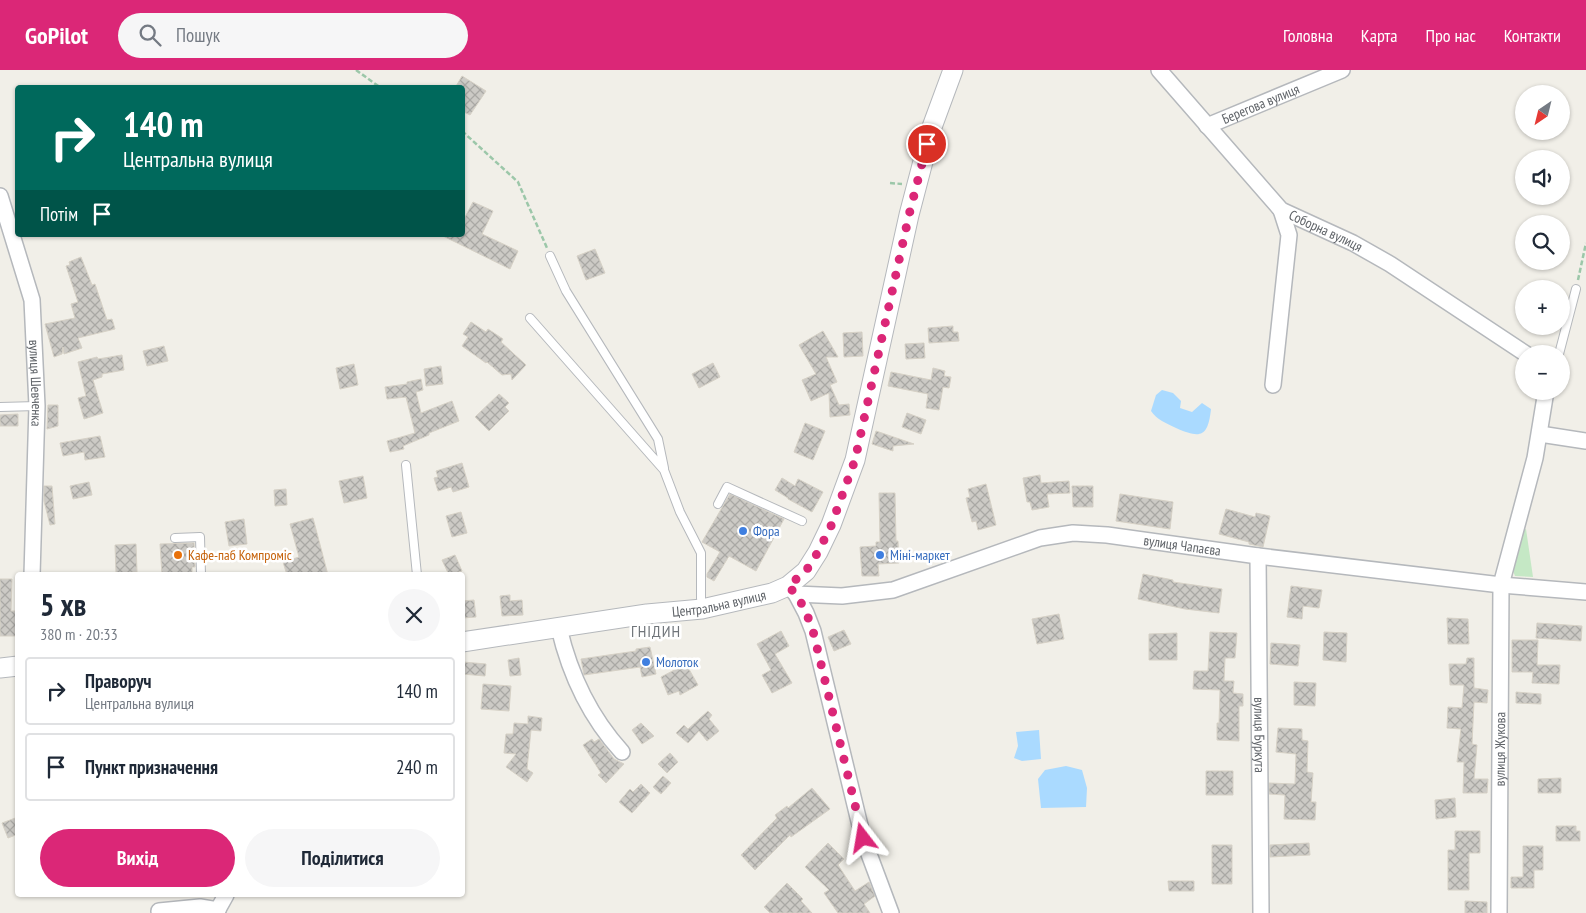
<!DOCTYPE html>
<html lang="uk">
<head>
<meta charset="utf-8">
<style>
  :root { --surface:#fff; --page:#f6f6f7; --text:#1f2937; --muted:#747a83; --line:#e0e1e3; --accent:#db2777 }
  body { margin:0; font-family:"PT Sans Narrow",sans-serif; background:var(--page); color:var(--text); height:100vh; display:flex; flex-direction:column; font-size:19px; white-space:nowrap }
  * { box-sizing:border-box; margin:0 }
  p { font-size:16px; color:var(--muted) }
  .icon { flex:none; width:28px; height:28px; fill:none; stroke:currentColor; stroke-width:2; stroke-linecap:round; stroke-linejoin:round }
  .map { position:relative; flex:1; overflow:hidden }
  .side { position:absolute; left:15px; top:502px; width:450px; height:325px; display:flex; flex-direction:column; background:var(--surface); border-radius:5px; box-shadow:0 1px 4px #0004 }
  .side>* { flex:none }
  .guide { position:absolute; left:15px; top:15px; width:450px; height:152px; border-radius:5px; box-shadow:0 1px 4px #0004; background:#00695c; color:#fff; overflow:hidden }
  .needle { width:32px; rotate:215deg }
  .buttons { position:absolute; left:1515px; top:15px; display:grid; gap:10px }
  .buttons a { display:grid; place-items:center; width:55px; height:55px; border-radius:50%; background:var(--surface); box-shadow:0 1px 4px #0004; font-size:25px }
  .pin { position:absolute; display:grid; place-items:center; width:42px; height:42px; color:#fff; margin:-21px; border:2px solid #fff; border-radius:50%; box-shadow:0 1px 5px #0007 }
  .me { position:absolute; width:55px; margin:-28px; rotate:346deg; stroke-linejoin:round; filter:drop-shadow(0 0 4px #0008) }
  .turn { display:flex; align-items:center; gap:18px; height:105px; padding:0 25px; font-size:22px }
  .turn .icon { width:65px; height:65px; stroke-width:2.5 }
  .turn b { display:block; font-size:35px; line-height:42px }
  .then { display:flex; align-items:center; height:48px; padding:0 25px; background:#0003; gap:10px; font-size:19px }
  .round { display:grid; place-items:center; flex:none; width:52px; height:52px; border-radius:26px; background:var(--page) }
  .headline { display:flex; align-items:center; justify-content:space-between; height:85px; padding:0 25px }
  h1 { font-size:30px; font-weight:700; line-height:38px }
  .primary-button { display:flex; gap:10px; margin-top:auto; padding:10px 25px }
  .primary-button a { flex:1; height:58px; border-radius:30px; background:var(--accent); color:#fff; font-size:20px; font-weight:700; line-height:58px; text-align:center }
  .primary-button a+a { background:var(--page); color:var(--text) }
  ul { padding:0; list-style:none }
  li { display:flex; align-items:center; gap:15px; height:68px; margin:0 10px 8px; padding:0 15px; border:2px solid var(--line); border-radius:5px }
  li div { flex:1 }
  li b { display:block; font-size:19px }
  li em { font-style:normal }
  header { display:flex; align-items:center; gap:30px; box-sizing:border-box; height:70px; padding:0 25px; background:var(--accent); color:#fff }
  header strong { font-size:24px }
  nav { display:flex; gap:28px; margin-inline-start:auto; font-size:18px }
  .search { width:350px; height:45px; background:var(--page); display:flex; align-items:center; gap:12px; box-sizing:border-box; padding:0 18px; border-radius:28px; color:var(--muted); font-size:19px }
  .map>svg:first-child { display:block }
</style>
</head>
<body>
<header>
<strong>GoPilot</strong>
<div class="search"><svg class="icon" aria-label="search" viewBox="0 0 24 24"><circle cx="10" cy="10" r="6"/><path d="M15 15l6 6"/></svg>Пошук</div>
<nav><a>Головна</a><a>Карта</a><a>Про нас</a><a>Контакти</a></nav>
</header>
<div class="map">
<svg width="1586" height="843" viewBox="0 0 1586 843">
  <defs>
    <pattern id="building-cross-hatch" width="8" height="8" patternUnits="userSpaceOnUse" patternTransform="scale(1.25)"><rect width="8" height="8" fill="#cccac5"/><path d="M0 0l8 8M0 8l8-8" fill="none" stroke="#a9a8a4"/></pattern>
  </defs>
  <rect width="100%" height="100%" fill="#f1efe8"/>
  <path fill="#c5e8c5" d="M1526 459 1533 507 1515 506 1512 498 1521 461Z"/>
  <path fill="#aadaff" d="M1162 320 1173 323 1181 331 1180 338 1192 342 1202 333 1211 339C1208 367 1201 369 1176 358 1166 353 1157 350 1151 341L1156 325Z
    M1039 660 1041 689 1022 691 1014 688 1018 676 1016 662Z
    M1066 696 1082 700 1087 718 1086 737 1041 738 1038 709 1045 700Z"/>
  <path fill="url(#building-cross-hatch)" stroke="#d6d1c6" d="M462 6 486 21 470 45 462 41V18H455Z
    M473 132 493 141 482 164 518 181 510 199 441 165H462V153Z
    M595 179 605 203 586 210 577 186Z
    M81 187 92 215 95 214 107 250 112 249 115 259 78 268 82 278 64 284 63 277 62 284 54 287 45 254 75 248 71 234 78 232 66 196 70 195 69 192Z
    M471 252 486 262 488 259 503 269 501 272 526 295 512 310 511 304 502 305 487 292 486 293 462 276 468 267 463 264Z
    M953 256V262H958L959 271 929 273 928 258Z
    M823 261 838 287H826L837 312 830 315 839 335 849 334 850 345 830 347 829 323 811 331 802 310 816 304 799 275Z
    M862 262 863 286 844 287 843 263Z
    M924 273 925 288 906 289 905 274Z
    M164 276 168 291 147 296 143 281Z
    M122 285 124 300 102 304V307L93 310 103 343 84 349 78 328 86 326 78 292 97 287 98 289Z
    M713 293 720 307 699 318 692 304Z
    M354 294 358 315 340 319 336 298Z
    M441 296 443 314 426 316 424 299Z
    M933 298 945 301 944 306 951 307 949 318 943 317 939 340 926 338 928 324 888 316 891 302 931 310Z
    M421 309 423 320 416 322 421 343 452 331 459 351 429 363V365L403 376 404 379 390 382 387 371 415 363 406 327 387 329 385 317 407 314V312Z
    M499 324 509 333 505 337 509 341 489 361 475 347Z
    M48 335H58V356L47 359Z
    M907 343 926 350 921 364 902 357Z
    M18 344V356H0V345Z
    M805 353 825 361 813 390 794 382Z
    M876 361 914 374 893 376V381L872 374Z
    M100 366 105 387 85 390 84 382 63 386 60 373Z
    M462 393 469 417 453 422 451 417 438 421 434 408 438 407 436 401Z
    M1040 405 1041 413 1069 411 1070 423 1047 424 1049 437 1032 440 1030 432H1027L1023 408Z
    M363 406 367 428 344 433 339 411Z
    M782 408 795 416 798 409 823 422 812 442 788 429V428L775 420Z
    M89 412 92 425 73 429 70 416Z
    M986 414 996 455 978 460 976 451 972 452 966 428 970 427 968 419Z
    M44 416H52L55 454 50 455 44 431Z
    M1072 416H1093V437H1073Z
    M286 419 287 435 275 436 274 420Z
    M879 423H895L896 471H898L899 493 878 494 879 506H862L860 477 876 476V472H880Z
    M730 424 784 449 756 501 729 486 714 511 707 507V504L720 482 702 472Z
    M1120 424 1173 432 1170 459 1116 451Z
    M1226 439 1255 447 1256 443 1270 446 1263 477 1249 474V472L1219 464Z
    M461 442 467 463 452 467 446 446Z
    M313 448 328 505H287L283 492 299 487 290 454Z
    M244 449 247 474 229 476 225 452Z
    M194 473 195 497H192V505H162L160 474Z
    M136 474 137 502 116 503 115 475Z
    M455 485 462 501 449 505 442 490Z
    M1143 504 1173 510V512L1222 519 1219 543 1185 539 1138 529Z
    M0 509H12L11 541H18V566H0Z
    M1291 516 1322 520 1319 538 1303 536 1302 549 1287 547Z
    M510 525V531L522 530 523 545 502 546 500 526Z
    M474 530 476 547 462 548V531Z
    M1059 544 1064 569 1037 574 1032 549Z
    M1447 548 1468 549 1469 574H1448Z
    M1537 553 1582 556 1581 571 1536 568Z
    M844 560 851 574 834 581 828 567Z
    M781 561 789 576 775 584 792 613 772 623 762 605 771 600 757 574Z
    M1210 562 1237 563 1235 588H1225L1224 611H1234L1233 623 1243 624V636H1239V671L1217 670V653H1219L1220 620 1193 619 1194 601H1208Z
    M1324 562 1347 563 1346 592 1323 590Z
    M1177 563V590H1149V564Z
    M1512 570H1538L1537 595H1560L1559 614 1532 613 1533 602H1512Z
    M1271 573 1300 575 1298 596 1270 594Z
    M650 577 656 604 642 607 640 597 584 605 581 589 636 581V579Z
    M519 588 521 605 510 606 508 590Z
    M1467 588H1474V618L1488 620 1487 633 1474 632 1472 674 1477 675 1474 709H1488L1487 723H1463L1464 692H1457L1461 659 1447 658 1448 637 1462 638 1464 615H1450L1449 594H1466Z
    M463 592 486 594 485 606 462 604Z
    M686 594 698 615 680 625 679 621 668 625 661 607Z
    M1294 612 1316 613 1315 636 1294 635Z
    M483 614 511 616 509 641 481 639Z
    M1516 622 1541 624V634L1516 633Z
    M708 641 712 645 709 649 719 661 707 671 699 661 688 673 676 663 684 655 688 659Z
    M528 646 542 648 541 661 531 660 527 699 533 703 527 712 506 697 516 684 504 683 506 664H513L514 653 528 654Z
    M641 653 654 666 642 674 632 660Z
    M1278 658 1302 659V670L1308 671 1307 702 1313 703 1311 732H1316L1315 750 1284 749 1285 725 1269 724V713L1295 714 1296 684 1276 682Z
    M592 669 594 672 599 669 614 689 624 694 606 713 598 705 601 703 583 675Z
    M670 683 678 692 667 703 658 694Z
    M1206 701H1233V725H1206Z
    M663 706 671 713 661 724 653 717Z
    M1561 708V723H1538V709Z
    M641 714 650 723 632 743 619 732 630 719 633 722Z
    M812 718 830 739 791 767 790 765 755 800 741 785 777 748 775 745 787 736 788 738Z
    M1455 728 1456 747 1436 749 1435 730Z
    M18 747V764L8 768 2 753Z
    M1556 756H1576V761H1580V771H1556Z
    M1455 761H1480V783H1469V820H1448V780H1455Z
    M828 773 844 789 838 795 855 821 869 812 875 826 864 834 870 843H838L824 823 829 820 805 797Z
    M1309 773 1310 785 1270 787V775Z
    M1212 775H1232V814H1212Z
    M1523 776H1543V800H1534V818H1511V807H1523Z
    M1168 811H1194V821H1169Z
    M787 813 803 829 801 831 812 843H770L764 837Z
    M1465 831 1487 832V843H1465Z"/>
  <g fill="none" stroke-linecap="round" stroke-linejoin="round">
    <g stroke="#b5b8bc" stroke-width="10">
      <path id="service" d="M550 186 566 221 658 369 664 398
        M530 248 664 400 680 442 701 483V528L702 539
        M1559 284 1576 219
        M0 337 37 336
        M406 395 417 505
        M718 434 727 417 802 451
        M175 468 200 467 201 504"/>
    </g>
    <g stroke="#b5b8bc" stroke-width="18">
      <g id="minor">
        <path id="s1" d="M1159 0 1281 140 1353 173 1390 194 1526 284"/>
        <path id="s2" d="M1207 56 1342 0"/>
        <path id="s3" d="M0 126 32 230 37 336 32 505"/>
        <path d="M1273 315 1289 165 1281 140"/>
        <path d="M1540 364 1586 371"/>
        <path id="s4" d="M1258 486 1261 843"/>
        <path id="s5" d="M788 516 796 524 842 526 893 520 1040 468 1073 463 1107 465 1258 486 1501 515 1586 522"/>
        <path d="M796 524 806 543 813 561 863 768 891 843"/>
        <path d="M559 558C570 605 590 647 622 682"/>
        <path d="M159 841 200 837 218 840"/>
        <path d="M216 843 226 825"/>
        <path id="s6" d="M1499 843 1501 515 1535 388 1546 321"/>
      </g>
    </g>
    <g stroke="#b5b8bc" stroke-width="21">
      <g id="tertiary">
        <path id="s7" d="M462 572 647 544 702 539 772 523 788 516 806 501 818 482 831 455 855 390 909 145 932 57 953 0"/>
        <path d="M0 598 18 596"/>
      </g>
    </g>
    <path stroke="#9cc7a9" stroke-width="2.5" stroke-dasharray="5 2.5" stroke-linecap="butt" d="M356 0 381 18
      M462 61 518 112 547 178
      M890 113 902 114
      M1578 210 1586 173
      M17 566V583"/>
    <use href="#service" stroke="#fff" stroke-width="8"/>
    <use href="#minor" stroke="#fff" stroke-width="15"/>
    <use href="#tertiary" stroke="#fff" stroke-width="19"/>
  </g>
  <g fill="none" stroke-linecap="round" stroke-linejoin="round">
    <path stroke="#db2777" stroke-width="9" stroke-dasharray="0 16.2" d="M863 768 813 561C807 544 801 528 788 516L806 501 818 482 831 456 855 390 909 145 927 74"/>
  </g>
  <g fill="#3f7fe0" stroke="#fff" stroke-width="2">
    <circle cx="743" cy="461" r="5"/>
    <circle cx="880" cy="485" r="5"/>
    <circle cx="646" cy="592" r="5"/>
  </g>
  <circle fill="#e8710a" stroke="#fff" stroke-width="2" cx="178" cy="485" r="5"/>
  <g text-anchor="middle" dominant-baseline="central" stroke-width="5" stroke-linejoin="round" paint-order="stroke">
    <g font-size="14" fill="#5f6368" stroke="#fff">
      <text stroke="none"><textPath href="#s2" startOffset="58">Берегова вулиця</textPath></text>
      <text stroke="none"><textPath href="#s1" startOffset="235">Соборна вулиця</textPath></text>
      <text stroke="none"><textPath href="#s3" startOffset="192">вулиця Шевченка</textPath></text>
      <text stroke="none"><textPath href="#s5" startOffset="408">вулиця Чапаєва</textPath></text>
      <text stroke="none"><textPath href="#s7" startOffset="260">Центральна вулиця</textPath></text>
      <text stroke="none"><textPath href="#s4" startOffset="179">вулиця Буркута</textPath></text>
      <text stroke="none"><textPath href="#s6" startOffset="164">вулиця Жукова</textPath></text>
    </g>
    <g font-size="14" fill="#366cbe" stroke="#fff" text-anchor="start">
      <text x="753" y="461">Фора</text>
      <text x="890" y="485">Міні-маркет</text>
      <text x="656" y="592">Молоток</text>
    </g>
    <g font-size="14" fill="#c56008" stroke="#fff" text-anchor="start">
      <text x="188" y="485">Кафе-паб Компроміс</text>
    </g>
    <g font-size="16" letter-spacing="1" fill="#70757a" stroke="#fff">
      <text x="656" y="561">ГНІДИН</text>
    </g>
  </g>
</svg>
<div class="buttons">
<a><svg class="needle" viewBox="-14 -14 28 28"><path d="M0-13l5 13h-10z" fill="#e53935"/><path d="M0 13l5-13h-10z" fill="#747a83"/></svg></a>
<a><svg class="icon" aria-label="sound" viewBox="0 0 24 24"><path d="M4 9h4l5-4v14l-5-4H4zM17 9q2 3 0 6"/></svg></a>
<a><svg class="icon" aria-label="search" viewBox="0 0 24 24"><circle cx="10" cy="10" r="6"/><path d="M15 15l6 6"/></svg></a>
<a>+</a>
<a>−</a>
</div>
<div class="pin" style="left:927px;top:74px;background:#d93025"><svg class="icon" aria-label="arrive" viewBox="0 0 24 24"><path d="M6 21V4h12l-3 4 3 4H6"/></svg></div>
<svg class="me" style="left:863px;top:768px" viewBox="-20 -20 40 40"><path d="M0-17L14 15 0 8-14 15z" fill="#db2777" stroke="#fff" stroke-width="4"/></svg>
<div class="guide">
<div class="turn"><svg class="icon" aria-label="right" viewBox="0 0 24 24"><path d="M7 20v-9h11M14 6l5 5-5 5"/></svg><div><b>140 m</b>Центральна вулиця</div></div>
<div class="then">Потім<svg class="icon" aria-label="arrive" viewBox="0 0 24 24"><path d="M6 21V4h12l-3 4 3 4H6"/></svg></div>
</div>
<section class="side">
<div class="headline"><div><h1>5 хв</h1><p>380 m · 20:33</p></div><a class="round"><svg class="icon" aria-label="close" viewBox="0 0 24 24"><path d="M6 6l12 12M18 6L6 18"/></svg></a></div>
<ul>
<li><svg class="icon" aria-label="right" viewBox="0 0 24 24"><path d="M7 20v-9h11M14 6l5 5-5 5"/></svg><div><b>Праворуч</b><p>Центральна вулиця</p></div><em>140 m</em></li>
<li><svg class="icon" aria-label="arrive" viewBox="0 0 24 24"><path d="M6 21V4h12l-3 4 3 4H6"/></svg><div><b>Пункт призначення</b></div><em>240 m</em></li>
</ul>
<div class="primary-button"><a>Вихід</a><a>Поділитися</a></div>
</section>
</div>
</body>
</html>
